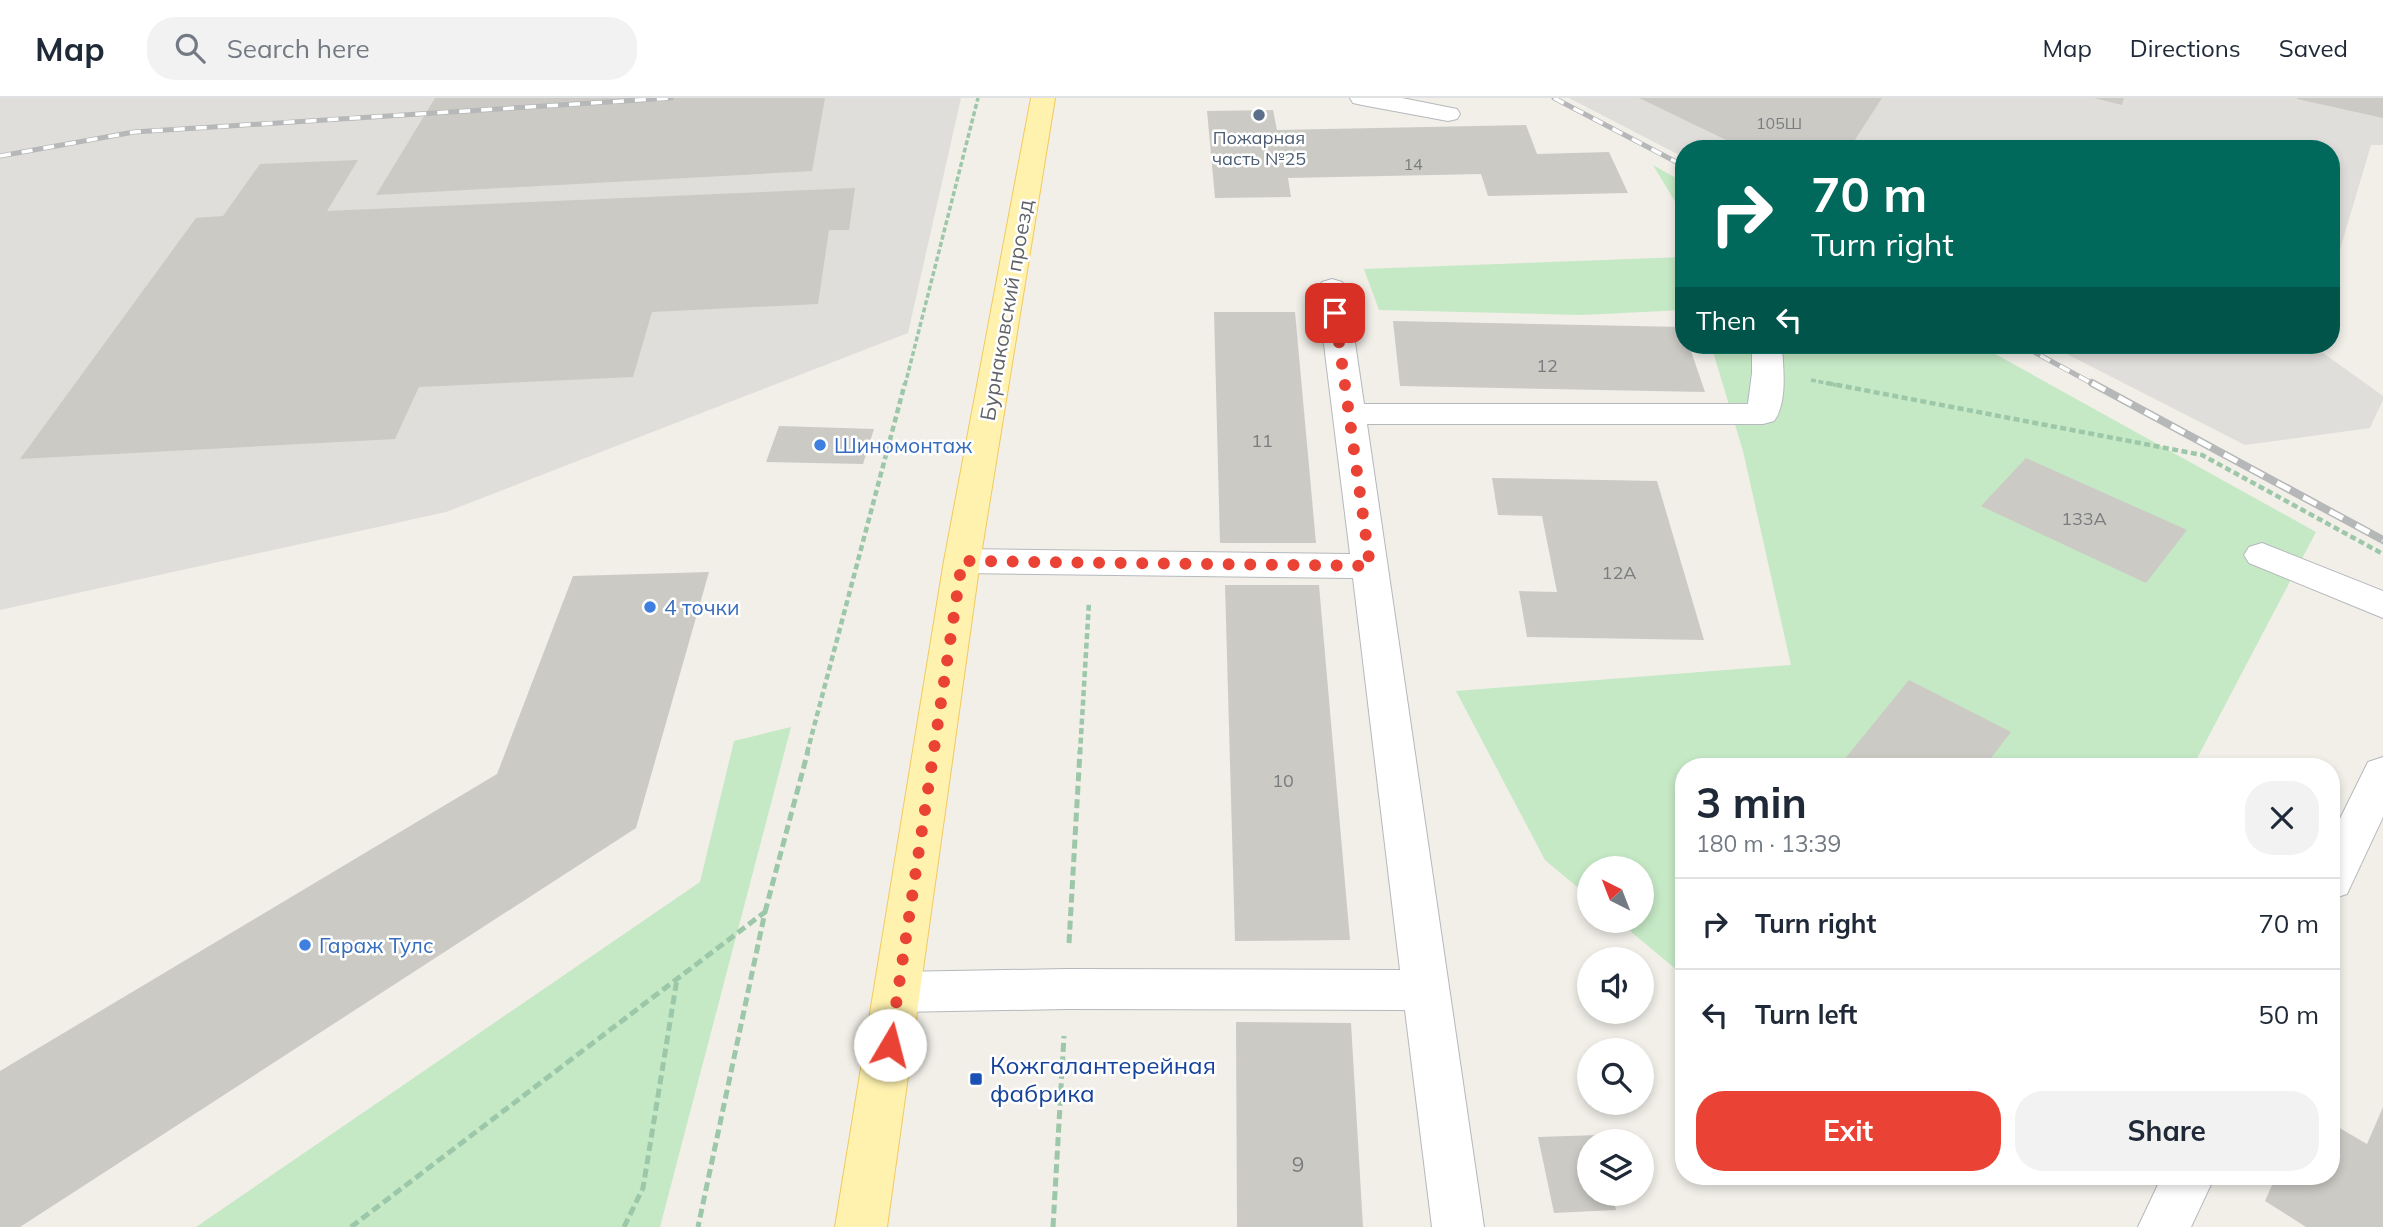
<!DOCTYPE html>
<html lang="en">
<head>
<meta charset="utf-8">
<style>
  :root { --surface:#fff; --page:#f2f2f3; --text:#1f2937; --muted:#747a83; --line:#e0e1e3; --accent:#ea4335 }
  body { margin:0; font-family:Mulish,sans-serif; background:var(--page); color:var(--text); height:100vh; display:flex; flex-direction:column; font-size:26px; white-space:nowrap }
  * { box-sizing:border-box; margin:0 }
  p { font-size:23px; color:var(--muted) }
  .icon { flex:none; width:38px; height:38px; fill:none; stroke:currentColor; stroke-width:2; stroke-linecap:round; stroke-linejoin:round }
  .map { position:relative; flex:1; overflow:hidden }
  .panel { position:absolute; left:1675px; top:660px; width:665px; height:427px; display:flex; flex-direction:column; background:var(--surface); border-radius:28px; box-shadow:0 4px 10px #0003 }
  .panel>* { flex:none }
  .hud { position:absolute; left:1675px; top:42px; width:665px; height:214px; border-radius:28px; box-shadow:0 4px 10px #0003; background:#00695c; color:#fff; overflow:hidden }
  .needle { width:46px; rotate:318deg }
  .fabs { position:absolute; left:1577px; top:758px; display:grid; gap:14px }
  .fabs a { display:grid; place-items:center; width:77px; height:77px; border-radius:50%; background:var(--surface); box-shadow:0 4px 10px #0003; font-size:35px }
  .pin { position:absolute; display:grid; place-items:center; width:60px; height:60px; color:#fff; margin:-30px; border-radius:14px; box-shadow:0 4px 10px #0006 }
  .me { position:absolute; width:77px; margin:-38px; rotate:8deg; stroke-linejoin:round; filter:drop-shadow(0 0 5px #0008) }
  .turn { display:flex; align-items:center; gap:24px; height:147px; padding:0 21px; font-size:32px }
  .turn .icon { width:91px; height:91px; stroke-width:2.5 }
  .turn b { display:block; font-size:49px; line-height:60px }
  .then { display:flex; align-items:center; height:66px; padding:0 21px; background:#0003; gap:14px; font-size:26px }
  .round { display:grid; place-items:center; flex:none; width:74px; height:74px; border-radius:28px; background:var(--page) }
  .headline { display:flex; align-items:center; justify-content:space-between; height:119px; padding:0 21px }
  h1 { font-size:42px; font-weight:700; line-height:52px }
  .button { display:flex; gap:14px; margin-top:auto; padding:14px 21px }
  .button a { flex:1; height:80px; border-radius:28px; background:var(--accent); color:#fff; font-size:28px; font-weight:700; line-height:80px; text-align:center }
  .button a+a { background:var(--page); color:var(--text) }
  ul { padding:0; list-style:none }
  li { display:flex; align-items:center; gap:21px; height:91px; padding:0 21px; border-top:2px solid var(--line) }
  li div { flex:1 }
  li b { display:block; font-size:26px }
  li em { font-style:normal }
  header { display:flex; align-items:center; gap:42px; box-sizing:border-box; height:98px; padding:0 35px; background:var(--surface); border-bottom:2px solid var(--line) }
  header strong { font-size:33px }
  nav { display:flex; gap:38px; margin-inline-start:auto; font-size:24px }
  .search { width:490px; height:63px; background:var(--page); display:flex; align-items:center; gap:18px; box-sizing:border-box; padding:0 24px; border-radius:28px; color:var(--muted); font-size:26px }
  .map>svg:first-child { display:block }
</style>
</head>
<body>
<header>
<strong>Map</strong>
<div class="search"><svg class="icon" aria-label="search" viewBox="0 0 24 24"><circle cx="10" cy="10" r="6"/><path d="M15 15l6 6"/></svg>Search here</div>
<nav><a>Map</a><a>Directions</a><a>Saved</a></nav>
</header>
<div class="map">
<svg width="2383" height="1129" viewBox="0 0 2383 1129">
  <rect width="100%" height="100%" fill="#f1efe8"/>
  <path fill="#e0deda" d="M0 0H961L908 235 446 414 0 512Z
    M1569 0H2383V47H2371L2331 182V51H1684L1683 59Z
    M2049 247H2312L2383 298V302L2370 330 2245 347Z"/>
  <path fill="#c5e8c5" d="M1653 67 1683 84V117Z
    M1683 159V212L1582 217 1379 212 1364 171Z
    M1711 247H1979L2316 434 2193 668H1684L1683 877 1618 823 1642 822V770H1589V799L1545 762 1456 593 1791 567 1743 353Z
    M791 629 660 1129H196L700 784 734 643Z"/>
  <path fill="#cccac5" d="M435 0H825L812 73 376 97Z
    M1639 0H1882L1849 51H1745Z
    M2094 0H2124L2122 7Z
    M2297 0H2383V20L2297 1Z
    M1273 12 1277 32 1526 27 1537 56 1609 54 1628 95 1488 98 1481 76 1288 80 1291 99 1215 100 1207 13Z
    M358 62 327 113 855 90 849 132H829L818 206 652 214 633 279 419 289 395 341 20 361 196 120 223 118 260 66Z
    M1214 214H1295L1316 445H1220Z
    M1393 223 1683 229 1684 247H1689L1705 294 1400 288Z
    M779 328 874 331 863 366 766 364Z
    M2026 360 2187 432 2146 485 1981 408Z
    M1492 380 1657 383 1704 542 1527 539 1519 493 1557 494 1542 418 1498 417Z
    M709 474 636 730 20 1129H0V973L497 676 573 478Z
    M1225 487H1319L1350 842 1235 843Z
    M1909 582 2011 634 1985 668H1963L1957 665 1954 668H1839Z
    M1236 924 1351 925 1363 1129H1237Z
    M2383 1009V1129H2306L2265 1103 2276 1078H2331V1025L2367 1046Z
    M1598 1037 1600 1043H1589V1096H1612L1616 1112 1554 1115 1538 1039Z"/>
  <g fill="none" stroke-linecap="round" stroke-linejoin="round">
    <g stroke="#b5b8bc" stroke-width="2">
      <path id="minor" d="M1350 0H1402L1457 11 1460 16 1457 21 1448 23 1362 7 1353 5Z
        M1332 181 1342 184 1347 190 1364 306H1748L1752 275V247H1782C1783 269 1788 304 1774 323L1763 326H1367L1484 1129H1432L1405 912 1067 911 898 914 882 908 875 894 882 880 898 874 1067 871 1400 872 1353 480 962 475 949 472 944 463 949 454 962 451 1350 456 1317 190 1322 184Z
        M2262 445 2383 493V520L2249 465 2244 457 2249 449Z
        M2383 659V719L2347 796 2331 801V739L2368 664Z
        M2162 1078H2215L2191 1129H2138Z"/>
    </g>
    <g stroke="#f2c960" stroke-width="2">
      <path id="major" d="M1031 0H1055L980 463 887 1129H835L944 463Z"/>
    </g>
    <path stroke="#9cc7a9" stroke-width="3.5" stroke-dasharray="5 2.5" stroke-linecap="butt" d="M1811 282 1836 287
      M905 287 978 0"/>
    <path stroke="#9cc7a9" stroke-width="4.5" stroke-dasharray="6 3.5" stroke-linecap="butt" d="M1827 285 2202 357 2383 456
      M807 655 905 285
      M1080 655 1089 504"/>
    <path stroke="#9cc7a9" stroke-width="5" stroke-dasharray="9 4.5" stroke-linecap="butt" d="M765 814 808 653
      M1069 845 1080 653
      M351 1129 765 814 698 1129
      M624 1129 643 1090 677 881
      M1053 1129 1064 938"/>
    <use href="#minor" fill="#fff" fill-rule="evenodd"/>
    <use href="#major" fill="#fff2af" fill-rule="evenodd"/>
    <g stroke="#b6b7b8" stroke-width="5">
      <path id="rail-far1" d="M1554 0 1684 68
        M0 58 134 34 671 0
        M2021 247 2095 287"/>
    </g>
    <g stroke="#b6b7b8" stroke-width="8">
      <path id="rail" d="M2092 285 2383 442"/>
    </g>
    <use href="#rail-far1" stroke="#fff" stroke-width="3.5" stroke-dasharray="11" stroke-linecap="butt"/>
    <use href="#rail" stroke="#fff" stroke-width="5" stroke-dasharray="15" stroke-linecap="butt"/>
  </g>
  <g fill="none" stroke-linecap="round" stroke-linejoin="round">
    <path stroke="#ea4335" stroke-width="12" stroke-dasharray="0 21.6" d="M890 947 962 463 1370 468 1335 215"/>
  </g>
  <circle fill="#5c6f8a" stroke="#fff" stroke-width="2.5" cx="1259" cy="17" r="7"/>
  <g fill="#3f7fe0" stroke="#fff" stroke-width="2.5">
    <circle cx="820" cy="347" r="7"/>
    <circle cx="650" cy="509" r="7"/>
    <circle cx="305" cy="847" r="7"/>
  </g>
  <rect fill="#1a4fb4" stroke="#fff" stroke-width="2.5" x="969" y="974" width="14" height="14" rx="3.5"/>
  <g text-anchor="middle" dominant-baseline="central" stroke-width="5" stroke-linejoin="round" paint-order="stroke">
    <g font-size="16" fill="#7a7d7f">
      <text x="1779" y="25">105Ш</text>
      <text x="1413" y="66">14</text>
    </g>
    <g font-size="18" fill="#4e5e75" stroke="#fff">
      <text x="1259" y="39">Пожарная<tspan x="1259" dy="21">часть №25</tspan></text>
    </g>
    <g font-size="18" fill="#7a7d7f">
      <text x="1547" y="267">12</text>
      <text x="1262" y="342">11</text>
      <text x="2084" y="420">133А</text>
      <text x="1619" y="474">12А</text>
      <text x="1283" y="682">10</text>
    </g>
    <g font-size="21" fill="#5f6368" stroke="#fff">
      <text transform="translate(1006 212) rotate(-80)">Бурнаковский проезд</text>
    </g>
    <g font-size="21" fill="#366cbe" stroke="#fff" text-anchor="start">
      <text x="834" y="347">Шиномонтаж</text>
      <text x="664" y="509">4 точки</text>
      <text x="319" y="847">Гараж Тулс</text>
    </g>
    <g font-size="21" fill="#7a7d7f">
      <text x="1298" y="1066">9</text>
    </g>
    <g font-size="24" fill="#164399" stroke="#fff" text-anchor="start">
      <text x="990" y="967">Кожгалантерейная<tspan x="990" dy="28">фабрика</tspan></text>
    </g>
  </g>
</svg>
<div class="fabs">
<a><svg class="needle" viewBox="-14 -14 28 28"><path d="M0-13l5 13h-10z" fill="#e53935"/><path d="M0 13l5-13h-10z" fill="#747a83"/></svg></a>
<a><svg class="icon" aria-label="sound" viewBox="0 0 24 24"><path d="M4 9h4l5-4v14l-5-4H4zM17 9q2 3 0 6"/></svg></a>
<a><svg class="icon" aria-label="search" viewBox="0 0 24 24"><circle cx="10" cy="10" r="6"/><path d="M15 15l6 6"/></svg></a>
<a><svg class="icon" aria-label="layers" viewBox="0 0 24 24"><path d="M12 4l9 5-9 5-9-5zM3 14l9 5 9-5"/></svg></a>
</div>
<div class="pin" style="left:1335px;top:215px;background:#d93025"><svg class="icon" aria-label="arrive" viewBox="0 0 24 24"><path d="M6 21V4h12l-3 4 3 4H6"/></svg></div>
<svg class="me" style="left:890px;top:947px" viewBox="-20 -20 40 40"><circle r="19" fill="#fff"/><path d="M0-13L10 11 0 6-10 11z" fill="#ea4335"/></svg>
<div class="hud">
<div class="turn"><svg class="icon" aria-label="right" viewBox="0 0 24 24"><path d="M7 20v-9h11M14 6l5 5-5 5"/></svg><div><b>70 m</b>Turn right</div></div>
<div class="then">Then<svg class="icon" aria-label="left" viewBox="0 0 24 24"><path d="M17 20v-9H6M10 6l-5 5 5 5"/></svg></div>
</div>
<section class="panel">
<div class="headline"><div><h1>3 min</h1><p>180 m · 13:39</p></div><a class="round"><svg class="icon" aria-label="close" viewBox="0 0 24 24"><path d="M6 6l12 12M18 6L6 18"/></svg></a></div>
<ul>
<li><svg class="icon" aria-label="right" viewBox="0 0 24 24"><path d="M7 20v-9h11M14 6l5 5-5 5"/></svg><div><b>Turn right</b></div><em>70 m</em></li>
<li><svg class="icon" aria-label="left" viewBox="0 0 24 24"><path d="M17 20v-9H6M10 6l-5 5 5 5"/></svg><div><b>Turn left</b></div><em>50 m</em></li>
</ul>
<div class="button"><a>Exit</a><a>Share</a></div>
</section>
</div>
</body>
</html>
